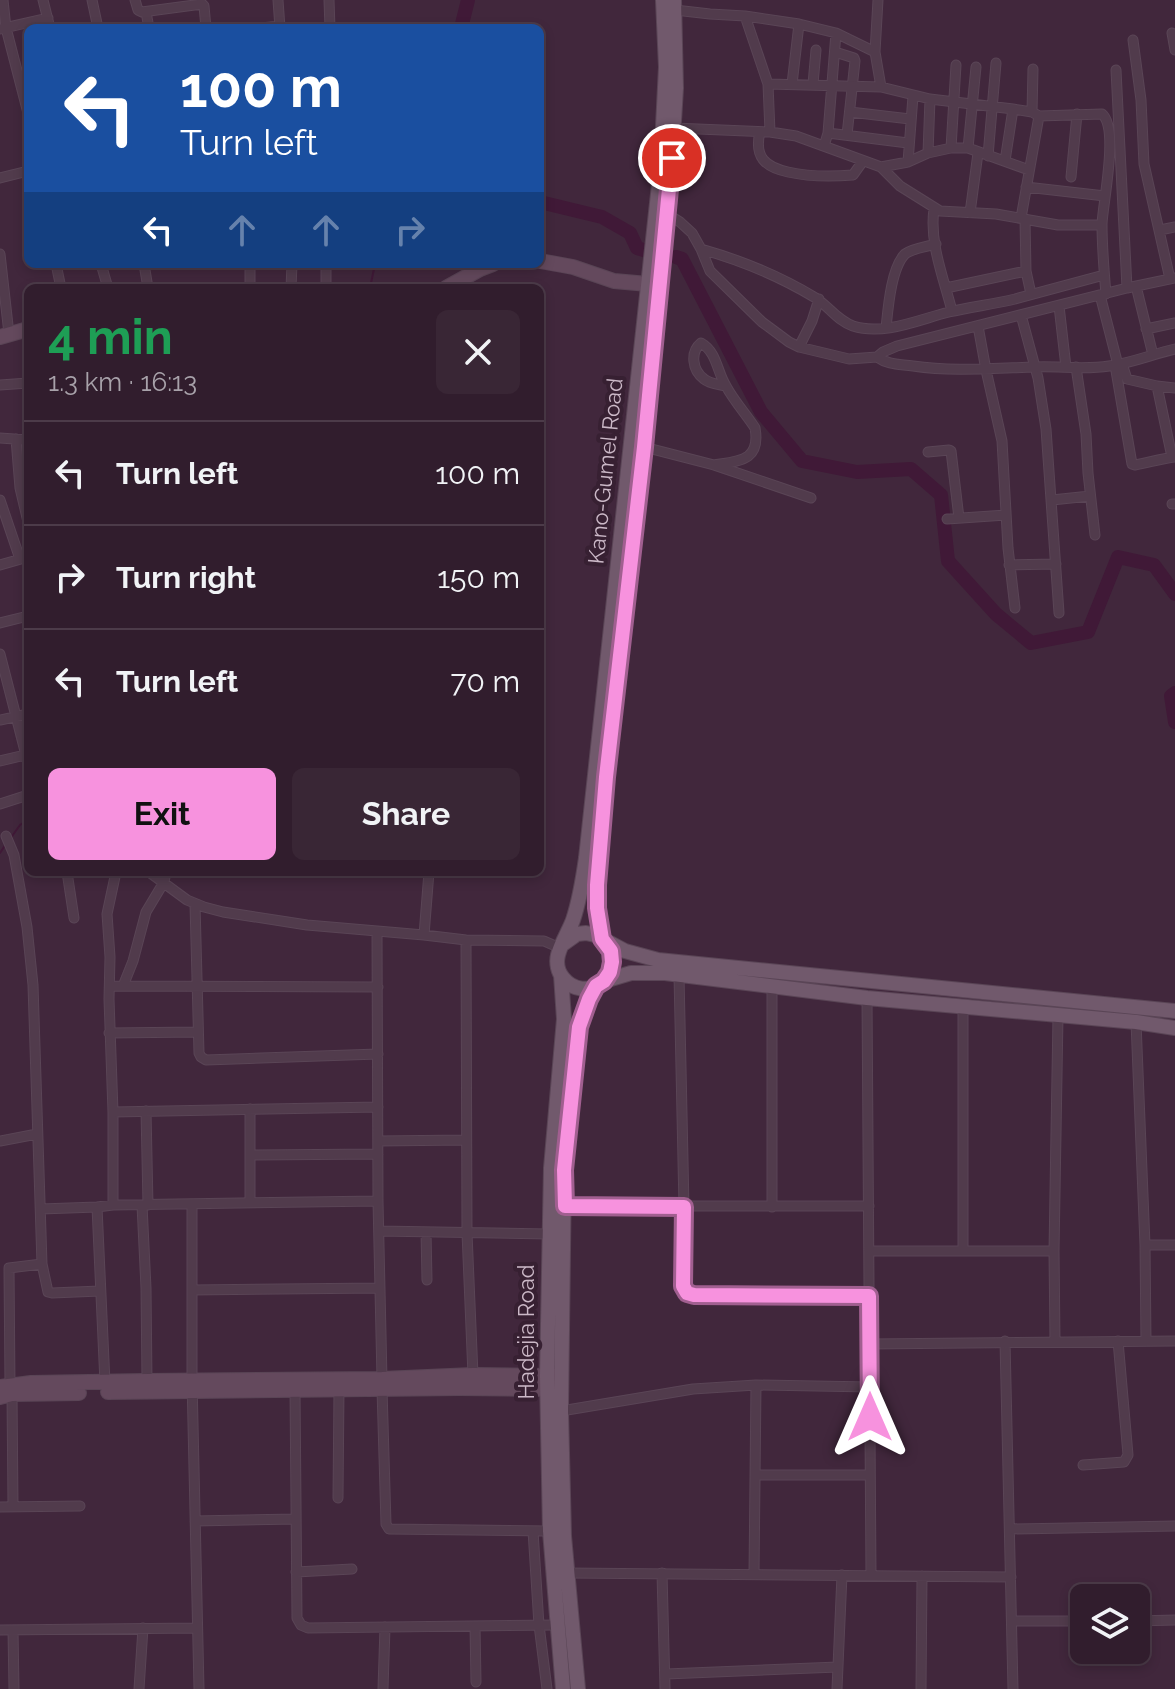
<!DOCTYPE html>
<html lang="en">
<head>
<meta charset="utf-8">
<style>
  :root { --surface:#311d2d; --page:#392635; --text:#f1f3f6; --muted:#a8a2aa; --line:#4c3b49; --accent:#f792de }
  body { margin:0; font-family:Raleway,sans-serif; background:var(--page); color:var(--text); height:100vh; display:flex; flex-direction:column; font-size:30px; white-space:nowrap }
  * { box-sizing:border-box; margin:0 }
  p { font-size:26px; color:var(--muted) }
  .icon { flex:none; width:44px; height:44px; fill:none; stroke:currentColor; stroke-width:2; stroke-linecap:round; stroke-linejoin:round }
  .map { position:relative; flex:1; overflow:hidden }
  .panel { position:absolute; left:24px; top:284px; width:520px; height:592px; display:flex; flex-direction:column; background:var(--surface); border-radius:12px; box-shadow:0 4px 12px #0003,0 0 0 2px var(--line) }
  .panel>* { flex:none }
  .hud { position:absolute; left:24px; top:24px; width:520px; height:244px; border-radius:12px; box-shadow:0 4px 12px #0003,0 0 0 2px var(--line); background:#1a4fa0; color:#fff; overflow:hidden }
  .controls { position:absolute; left:1070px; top:1584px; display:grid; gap:16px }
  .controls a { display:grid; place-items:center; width:80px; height:80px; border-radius:12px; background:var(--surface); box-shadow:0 4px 12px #0003,0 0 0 2px var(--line); font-size:40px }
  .pin { position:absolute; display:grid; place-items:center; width:68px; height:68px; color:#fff; margin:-34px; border:4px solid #fff; border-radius:50%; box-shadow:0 2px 8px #0007 }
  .me { position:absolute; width:88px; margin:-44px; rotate:0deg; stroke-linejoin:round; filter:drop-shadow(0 0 6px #0008) }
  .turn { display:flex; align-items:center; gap:28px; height:168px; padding:0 24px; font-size:36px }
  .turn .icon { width:104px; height:104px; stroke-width:2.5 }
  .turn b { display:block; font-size:56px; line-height:68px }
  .lanes { display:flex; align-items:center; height:76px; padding:0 24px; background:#0003; justify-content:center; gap:40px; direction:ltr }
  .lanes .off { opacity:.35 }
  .round { display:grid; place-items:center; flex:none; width:84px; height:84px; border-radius:12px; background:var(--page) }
  .head { display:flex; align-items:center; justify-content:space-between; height:136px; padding:0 24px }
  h1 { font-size:48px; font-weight:700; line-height:60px; color:#1e9e55 }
  .button { display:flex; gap:16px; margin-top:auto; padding:16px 24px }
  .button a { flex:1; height:92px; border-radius:12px; background:var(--accent); color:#111; font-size:32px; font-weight:700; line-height:92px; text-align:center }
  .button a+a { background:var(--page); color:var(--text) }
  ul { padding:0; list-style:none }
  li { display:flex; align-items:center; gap:24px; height:104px; padding:0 24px; border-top:2px solid var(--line) }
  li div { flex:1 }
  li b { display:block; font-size:30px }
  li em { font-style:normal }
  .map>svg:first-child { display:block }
</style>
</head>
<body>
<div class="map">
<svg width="1175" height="1689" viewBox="0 0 1175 1689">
  <rect width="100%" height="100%" fill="#41273c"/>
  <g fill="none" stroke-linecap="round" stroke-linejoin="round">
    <path stroke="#401937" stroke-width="2" d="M370 288 375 264
      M10 839 20 825 28 820
      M0 853 6 844"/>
    <path stroke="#401937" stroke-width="14" d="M461 28 468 0
      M540 202 602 217 630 233 637 248 647 251
      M676 257 682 259 761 412 802 461 857 472 911 469 941 495 948 561 996 614 1031 643 1088 632 1118 557 1154 565 1175 594
      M1175 693 1171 696 1175 722"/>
    <g stroke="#5a4556" stroke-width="11">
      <path id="street" d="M3 0 6 28 28 113
        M43 0 50 28
        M92 0 98 28
        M135 0 138 10 142 12 202 4 204 6 206 28
        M278 0 280 28
        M329 0 330 28
        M878 0 875 52 881 87
        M675 10 710 14 745 16 799 24 836 33 875 52
        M146 12 149 28
        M745 16 768 84 770 132
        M261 28 280 26
        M0 29 48 18
        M1172 33 1175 50
        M1133 40 1141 100 1144 164 1170 279
        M835 52 854 58 855 61 847 135
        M1116 70 1127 288
        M768 84 881 87 930 99 1013 109 1032 112 1039 116 1102 114C1119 128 1103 202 1102 224 1102 247 1104 271 1106 294
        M792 84 799 24
        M813 84 816 50
        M850 112 910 119
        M1032 112 1033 69
        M674 128 770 132 796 136 881 167 900 186 940 211 996 214 1058 225H1102
        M760 132C754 157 765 167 788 172 810 177 830 177 853 175L863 161
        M828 133 908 143
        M824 146 828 133 836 33
        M951 148 956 65
        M968 148 976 67
        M928 153 930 99
        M988 156 996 63
        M1005 161 1013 109
        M908 162 913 96
        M881 167 908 162 928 153 951 148H968L1029 170
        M1071 177 1077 114
        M0 178 28 171
        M1026 187 1105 196
        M934 209C929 243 944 279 952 311
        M970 213 978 153
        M667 214 680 222 692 233 701 249 710 271 762 322 789 342 799 347 849 359 877 357 883 352 897 346 1127 288 1175 278
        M1021 218 1039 116
        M1025 219 1026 271 1031 294
        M1160 230 1175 227
        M701 249C740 260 779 276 814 297 828 305 836 320 853 326 884 336 920 319 949 312 971 307 994 304 1015 299 1045 291 1075 283 1104 275
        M0 254 9 334
        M56 264 61 288
        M101 264 108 288
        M144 264 148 288
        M250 264V288
        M1136 286 1153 355
        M291 288 292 264
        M326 288V264
        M946 288 1026 271
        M1100 295 1118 365
        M1059 306 1066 367
        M1021 315 1038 378 1046 429 1059 613
        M978 326 986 370 1002 441 1008 548 1015 608
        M886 328C888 309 891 268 905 254 913 248 926 247 936 244
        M1146 329 1175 323
        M799 347 812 321 819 299
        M877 357C888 365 900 364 913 366 954 372 994 368 1036 367 1060 366 1085 370 1109 366 1132 363 1153 354 1175 349
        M1122 364 1127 379 1157 386 1175 388
        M1115 365 1132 464 1135 465C1147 463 1164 458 1175 457
        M1076 367 1086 434 1088 473 1095 535
        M0 385 28 383
        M1157 386 1172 457
        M0 438 28 440
        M16 439 20 488 28 522
        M644 447 714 465 811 498
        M928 452 949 450 951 451 959 518
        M714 465C739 461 761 461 755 428 746 414 734 401 726 386 717 372 717 352 701 343 690 352 692 370 704 379 710 384 718 384 725 386
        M0 500 20 559
        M1052 500 1090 496
        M1172 504H1175
        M947 519 1006 515
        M0 565 28 557
        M1009 565 1056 564
        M0 623 28 616
        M0 654 28 763
        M0 720 28 714
        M0 761 25 755
        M0 804 28 795
        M6 836 14 855 27 927 33 985 42 1264 9 1268 10 1385
        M67 872 74 918
        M149 872 187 900 204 907 223 912 307 925 424 935 466 940 544 941 560 948
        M195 904 199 1053 201 1057 206 1060 378 1054
        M377 931 378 1201 382 1379
        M424 935 429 872
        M466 940 467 1233 473 1375
        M679 975 684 1207 683 1286 687 1293 694 1295 869 1296
        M110 986 378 987
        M123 986 133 961 146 912 164 882 166 872
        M772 986V1207
        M867 998 871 1575
        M963 1008V1251
        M1136 1022 1145 1245 1146 1341
        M109 1033 198 1032
        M250 1109V1203
        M146 1111 148 1205
        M113 1112 378 1107
        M0 1141 37 1134
        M378 1141 465 1140
        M251 1155 378 1154
        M192 1204V1380L199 1689
        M113 1205V1112L109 999 110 957 107 914 116 872
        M142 1205 146 1288 147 1381
        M565 1206H869
        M97 1207 105 1383
        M41 1209 97 1207 113 1205 378 1201
        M379 1231 549 1234
        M426 1232 427 1280
        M1145 1245H1175
        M869 1251H1054
        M42 1264 48 1292 52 1293 100 1291
        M192 1290 380 1288
        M1005 1341 1013 1689
        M1055 1341 1054 1251 1058 1016
        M870 1344 1175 1341
        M382 1389 386 1524 389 1529 550 1531
        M295 1390 297 1618 301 1625 308 1628 557 1625
        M12 1394 13 1507
        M561 1411 693 1389 756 1385 870 1387
        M1083 1465 1124 1462 1128 1455 1118 1341
        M756 1475H870
        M338 1498 339 1389
        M0 1507 80 1506
        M195 1521 296 1519
        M1010 1529 1175 1526
        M533 1531 539 1625 547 1689
        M296 1572 352 1569
        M566 1573 1011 1577
        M662 1573 665 1689
        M754 1574 756 1385
        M1012 1621H1084
        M1136 1621 1175 1620
        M475 1626 476 1682
        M0 1630 197 1628
        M13 1630 14 1689
        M666 1674 838 1667
        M139 1689 143 1628
        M383 1689 385 1627
        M837 1689 842 1575
        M921 1689 922 1576"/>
    </g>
    <g stroke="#5a4556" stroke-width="16">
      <path id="secondary" d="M540 261 573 267 614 281 648 284
        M446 288 480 269 493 264
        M0 337 28 329
        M0 1387 31 1383 147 1381 382 1379 473 1375 557 1376
        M108 1392 459 1388 559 1389
        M0 1397 12 1394 79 1393"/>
    </g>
    <g stroke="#5a4556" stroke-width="16">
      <path id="primary" d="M602 939 597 897 601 827 644 447 670 187 676 88 674 0
        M605 942C627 977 585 1005 563 978 558 972 556 963 558 955 561 943 569 931 573 920 580 899 583 879 586 858L661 166 666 67 663 0
        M563 944 577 934 586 933 595 935 625 951 658 960 1175 1011
        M561 975 564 1019 551 1168 547 1376 550 1531 563 1689
        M604 981 631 973H665L867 998 1136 1022 1175 1028
        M578 1689 564 1536 561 1411 564 1170 579 1027 583 1014 596 986"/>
    </g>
    <use href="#street" stroke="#513b4c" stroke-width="9"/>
    <use href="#secondary" stroke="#64495d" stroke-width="14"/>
    <use href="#primary" stroke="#71596c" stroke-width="14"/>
  </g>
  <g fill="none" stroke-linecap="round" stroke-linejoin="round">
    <g stroke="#a15f90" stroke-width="20">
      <path id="route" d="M672 158 644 447 606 777 597 885V908L602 939 611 951 612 962 610 972 604 981 596 986 589 999 579 1027 564 1170 565 1206 684 1207 683 1286 687 1293 694 1295 869 1296 870 1417"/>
    </g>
    <use href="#route" stroke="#f792de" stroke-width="14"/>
  </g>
  <g text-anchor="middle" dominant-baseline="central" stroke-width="8" stroke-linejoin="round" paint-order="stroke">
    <g font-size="22" fill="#cbb8c7" stroke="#372032">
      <text transform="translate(605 471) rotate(-84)">Kano-Gumel Road</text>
      <text transform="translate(526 1332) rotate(-90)">Hadejia Road</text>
    </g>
  </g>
</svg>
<div class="controls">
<a><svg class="icon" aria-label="layers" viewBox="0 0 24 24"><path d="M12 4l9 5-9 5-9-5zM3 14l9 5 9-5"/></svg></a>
</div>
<div class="pin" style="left:672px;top:158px;background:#d93025"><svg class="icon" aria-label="arrive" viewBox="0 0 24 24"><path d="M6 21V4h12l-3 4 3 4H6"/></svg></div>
<svg class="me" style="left:870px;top:1417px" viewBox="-20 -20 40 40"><path d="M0-17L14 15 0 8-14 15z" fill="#f792de" stroke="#fff" stroke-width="4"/></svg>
<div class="hud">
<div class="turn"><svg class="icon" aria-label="left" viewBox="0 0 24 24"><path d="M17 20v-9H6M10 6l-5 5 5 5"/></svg><div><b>100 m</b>Turn left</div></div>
<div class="lanes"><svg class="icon" aria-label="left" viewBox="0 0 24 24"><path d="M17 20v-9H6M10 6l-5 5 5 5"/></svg><svg class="icon off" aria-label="ahead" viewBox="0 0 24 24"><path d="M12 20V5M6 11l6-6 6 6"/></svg><svg class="icon off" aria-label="ahead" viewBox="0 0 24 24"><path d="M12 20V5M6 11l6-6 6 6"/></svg><svg class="icon off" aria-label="right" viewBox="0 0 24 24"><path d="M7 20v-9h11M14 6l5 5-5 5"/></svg></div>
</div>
<section class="panel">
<div class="head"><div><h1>4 min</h1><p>1.3 km · 16:13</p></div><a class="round"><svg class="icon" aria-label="close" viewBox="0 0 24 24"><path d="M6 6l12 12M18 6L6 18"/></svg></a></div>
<ul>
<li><svg class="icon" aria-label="left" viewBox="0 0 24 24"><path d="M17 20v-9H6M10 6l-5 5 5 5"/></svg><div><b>Turn left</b></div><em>100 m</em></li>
<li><svg class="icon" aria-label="right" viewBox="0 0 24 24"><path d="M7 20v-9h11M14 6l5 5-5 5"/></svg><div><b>Turn right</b></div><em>150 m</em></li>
<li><svg class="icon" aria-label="left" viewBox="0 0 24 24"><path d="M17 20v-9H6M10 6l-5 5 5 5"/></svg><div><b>Turn left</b></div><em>70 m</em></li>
</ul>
<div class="button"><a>Exit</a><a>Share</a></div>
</section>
</div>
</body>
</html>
